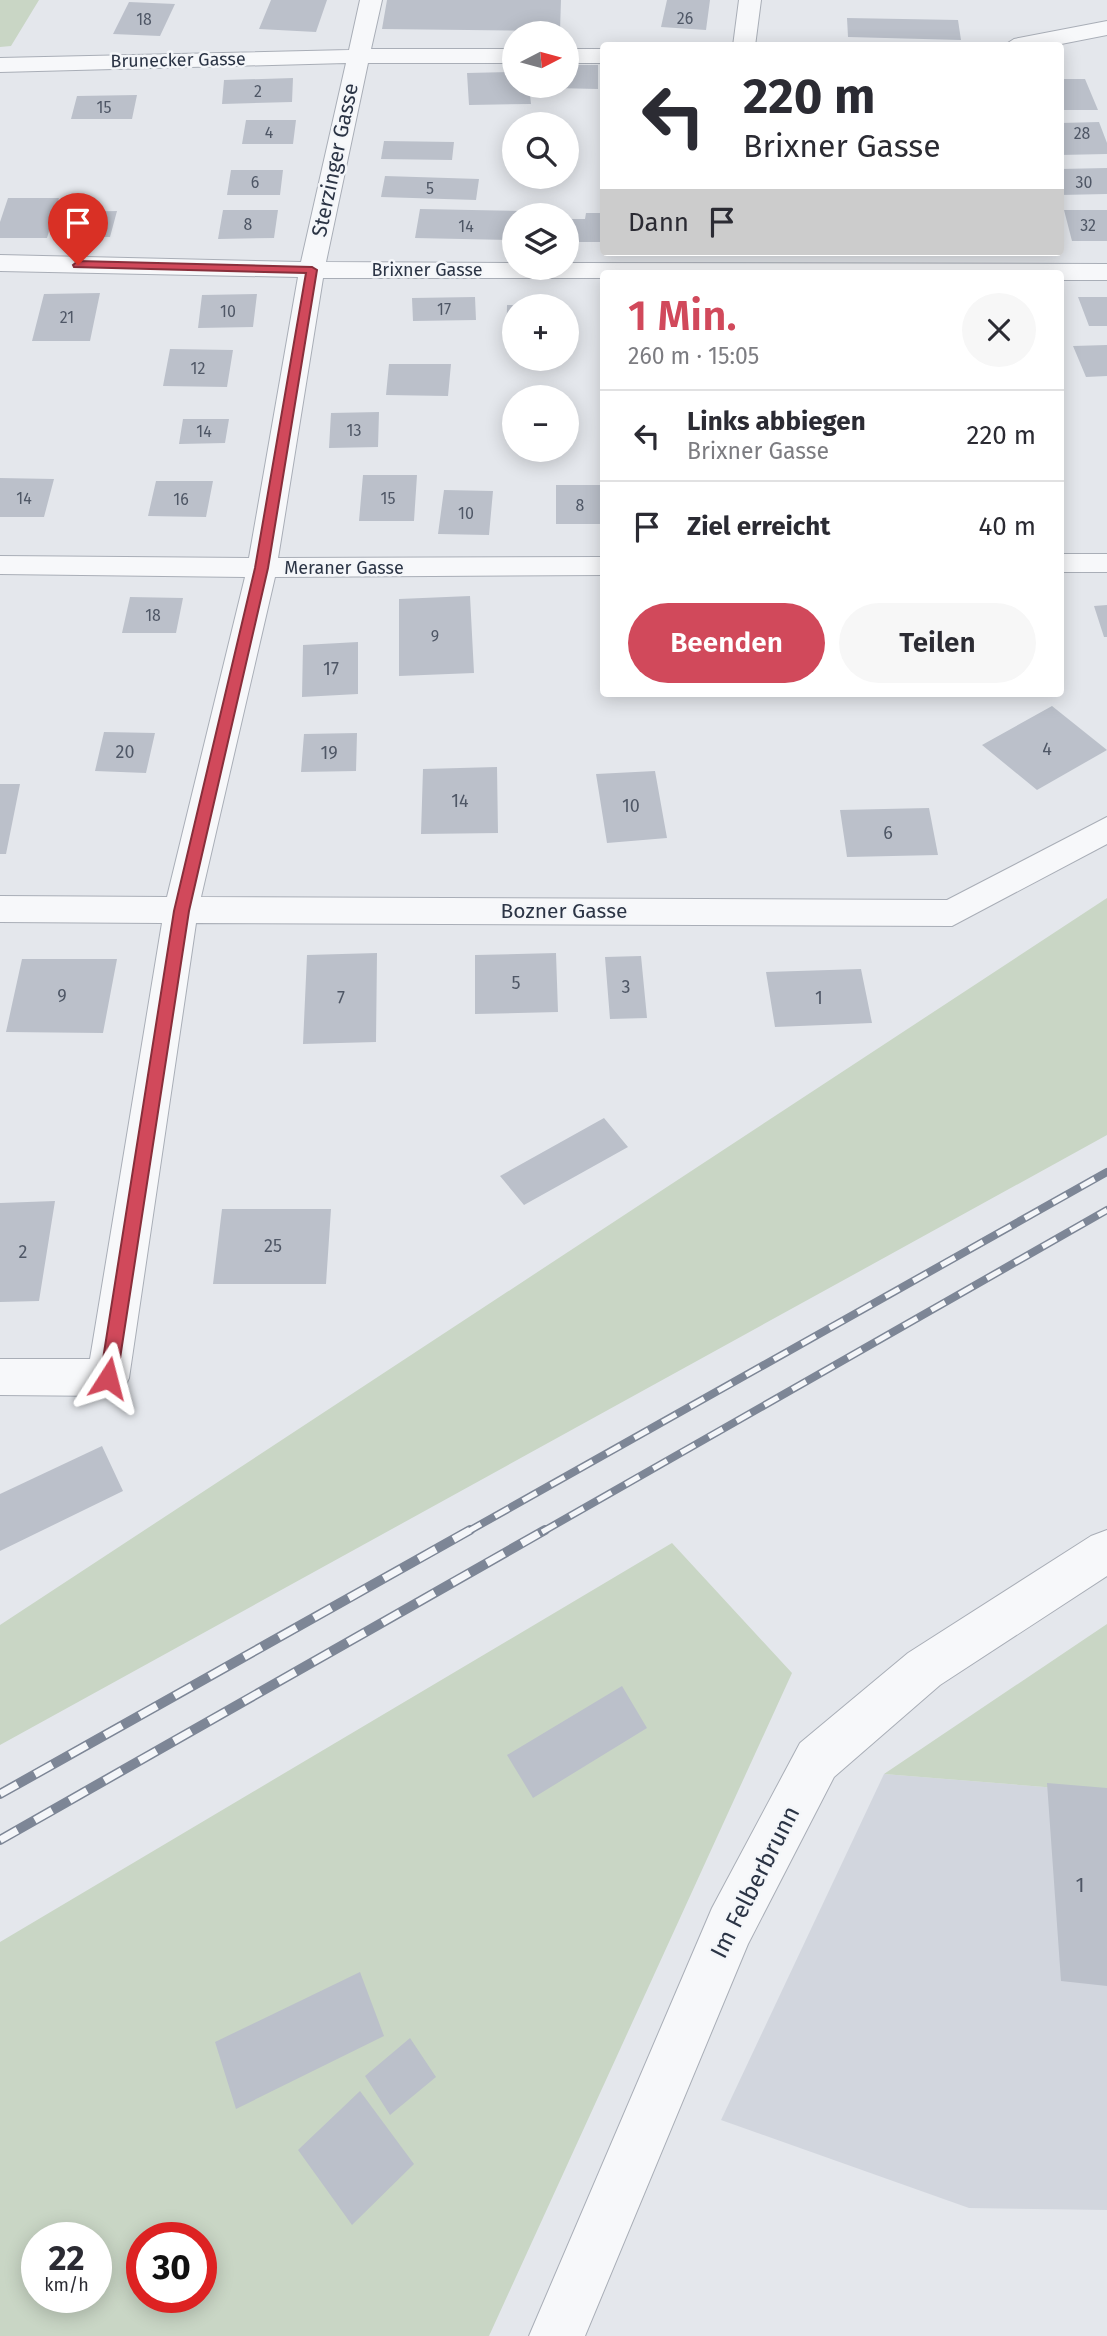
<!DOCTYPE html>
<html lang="de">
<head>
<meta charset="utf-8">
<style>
  :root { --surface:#fff; --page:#f7f7f7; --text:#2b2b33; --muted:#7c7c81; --line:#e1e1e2; --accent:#d1495b }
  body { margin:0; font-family:"Fira Sans",sans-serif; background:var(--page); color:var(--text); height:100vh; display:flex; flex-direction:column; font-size:26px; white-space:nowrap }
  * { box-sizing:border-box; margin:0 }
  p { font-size:23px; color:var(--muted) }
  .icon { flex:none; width:38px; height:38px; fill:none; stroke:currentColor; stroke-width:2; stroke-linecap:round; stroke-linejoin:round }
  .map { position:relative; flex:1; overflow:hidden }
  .details { position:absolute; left:600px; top:270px; width:464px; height:427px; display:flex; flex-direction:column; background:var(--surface); border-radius:7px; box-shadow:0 4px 18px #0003 }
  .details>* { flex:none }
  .guide { position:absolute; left:600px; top:42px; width:464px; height:214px; border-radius:7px; box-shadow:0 4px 18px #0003; background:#fff; color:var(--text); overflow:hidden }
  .needle { width:46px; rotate:84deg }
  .fabs { position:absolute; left:502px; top:21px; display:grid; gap:14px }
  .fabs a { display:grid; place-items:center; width:77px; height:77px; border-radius:50%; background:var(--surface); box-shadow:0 4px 18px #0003; font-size:35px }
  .speed { position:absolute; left:21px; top:2222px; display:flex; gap:14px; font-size:35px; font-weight:700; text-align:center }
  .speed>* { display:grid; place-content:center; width:91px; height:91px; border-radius:50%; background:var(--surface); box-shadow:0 4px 18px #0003; line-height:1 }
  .speed small { font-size:18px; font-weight:400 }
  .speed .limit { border:10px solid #d22; background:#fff; color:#111 }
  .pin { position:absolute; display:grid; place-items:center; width:60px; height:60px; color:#fff; margin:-72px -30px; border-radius:50% 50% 50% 0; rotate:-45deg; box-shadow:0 0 7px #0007 }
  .pin .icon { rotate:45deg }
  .me { position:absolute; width:77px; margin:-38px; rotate:9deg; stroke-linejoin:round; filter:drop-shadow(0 0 5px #0008) }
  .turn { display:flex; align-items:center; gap:24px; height:147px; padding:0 28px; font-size:32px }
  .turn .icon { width:91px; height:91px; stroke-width:2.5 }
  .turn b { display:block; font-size:49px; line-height:60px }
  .then { display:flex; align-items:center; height:66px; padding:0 28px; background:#0003; gap:14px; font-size:26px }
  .round { display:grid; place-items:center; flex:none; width:74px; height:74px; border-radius:37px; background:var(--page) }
  .headline { display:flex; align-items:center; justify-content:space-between; height:119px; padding:0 28px }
  h1 { font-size:42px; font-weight:600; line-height:52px; color:var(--accent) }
  .cta { display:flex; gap:14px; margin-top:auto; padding:14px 28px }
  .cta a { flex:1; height:80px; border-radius:42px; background:var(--accent); color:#fff; font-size:28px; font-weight:600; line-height:80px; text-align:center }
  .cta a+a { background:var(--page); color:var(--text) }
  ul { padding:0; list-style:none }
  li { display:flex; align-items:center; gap:21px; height:91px; padding:0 28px; border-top:2px solid var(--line) }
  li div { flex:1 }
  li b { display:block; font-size:26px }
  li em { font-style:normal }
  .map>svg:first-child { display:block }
</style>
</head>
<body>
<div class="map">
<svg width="1107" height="2336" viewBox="0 0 1107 2336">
  <rect width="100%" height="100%" fill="#e4e7ec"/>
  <path fill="#d2d6de" d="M884 1774 1107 1792V2210L969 2208 721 2120Z"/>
  <path fill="#c9d6c5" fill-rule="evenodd" d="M0 0H39L11 46 0 47Z
    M1107 898V1135L0 1745V1625Z
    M672 1543 792 1673 489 2336H0V1942ZM37 2238H96V2298H37ZM142 2238H201V2298H142Z
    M1107 1624V1792L884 1774Z"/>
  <path fill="#bbc0ca" d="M271 0H327L316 32 259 29Z
    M387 0H561L560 31 382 29Z
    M667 0H710L706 30 661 27Z
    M129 2 175 4 160 36 113 34Z
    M847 18 958 20 961 40 848 37Z
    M567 65H598V89L554 88V86H567Z
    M514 72V86H529L531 104 469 105 467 73Z
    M293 78 292 102 222 104 224 80Z
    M1060 79H1085L1098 110H1060Z
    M137 95 132 119H71L77 96Z
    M246 120H296L293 144H242Z
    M1099 122 1107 143V154L1060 155V123Z
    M384 141 454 142 452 160 381 159Z
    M1107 168V194L1060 195V169Z
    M231 170H283L280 195H227Z
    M385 176 479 179 476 200 381 197Z
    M8 198H59L47 238H0V222Z
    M420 209 527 211V215H514V240L415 238Z
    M223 210H278L274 238 218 239Z
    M1064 210H1107V241H1072Z
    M117 211 110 237H62L70 212Z
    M586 213H604V242H567V219H585Z
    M100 293 90 341H32L44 294Z
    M257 294 253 327 198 328 202 295Z
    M475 297 476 320 413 321 412 298Z
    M1078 297H1107V326H1089Z
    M507 305H514V350H506Z
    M1107 345V376L1086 377 1073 346Z
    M170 349 233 350 227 387 163 386Z
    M389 364H451L448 396 386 395Z
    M379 412 378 447 329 448 331 413Z
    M183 419H229L225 443 179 444Z
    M363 475H417L414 521H359Z
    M0 478 54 479 44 517H0Z
    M156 481H213L206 517 148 516Z
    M556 485H604V524H556Z
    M444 490 493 491 489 535 438 534Z
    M470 596 474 673 399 676V599Z
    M130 597 183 598 176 633H122Z
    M1107 605V637H1104L1094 606Z
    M358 642V694L302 697 303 645Z
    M1052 706 1107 750 1037 790 982 745Z
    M104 732 155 733 146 773 95 771Z
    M357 733 356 771 301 772 304 734Z
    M497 767 498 833 421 834 423 769Z
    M655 771 667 838 607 843 596 774Z
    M0 784H20L6 854H0Z
    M929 808 938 855 847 857 840 810Z
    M377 953 376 1042 303 1044 307 955Z
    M556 953 558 1012 475 1014V955Z
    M641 956 647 1018 610 1019 605 957Z
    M22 959H117L103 1033 6 1032Z
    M861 969 872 1023 775 1027 766 972Z
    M604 1118 628 1147 524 1205 500 1176Z
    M55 1201 39 1301 0 1302V1203Z
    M222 1209H331L326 1284H213Z
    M102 1446 123 1491 0 1551V1494Z
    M622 1686 647 1728 533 1798 507 1755Z
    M1047 1783 1107 1788V1986L1061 1981Z
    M360 1972 384 2036 236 2109 215 2042Z
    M410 2038 436 2077 390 2115 365 2076Z
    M360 2091 414 2164 352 2225 298 2150Z"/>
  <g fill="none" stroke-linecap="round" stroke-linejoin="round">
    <g stroke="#a9aeb7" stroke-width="2">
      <path id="minor" d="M360 0H382L371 49H514V63H368L326 262 514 263V268H567V263L1107 264V280H1060V273H604V278H323L278 558 604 557V575L275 577 201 897 947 900 1107 817V844L952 926 196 923 129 1378 123 1391 108 1396 0 1395V1359H90L162 923 0 922V896L167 897 245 577 0 574V556L249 558 298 277 0 271V255L301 262 346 63 0 72V58L349 50Z
        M739 0H761L755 46H733Z
        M1107 21V35L1051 46H1003L1014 39Z
        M567 49H604V63H567Z
        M1060 554H1107V572H1060Z"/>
    </g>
    <g stroke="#a9aeb7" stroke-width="2">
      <path id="tertiary" d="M1107 1530V1576L940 1685 834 1777 748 1944 585 2336H529L712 1908 800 1743 908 1653 1091 1536Z"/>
    </g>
    <use href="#minor" fill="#f7f8fa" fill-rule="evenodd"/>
    <use href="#tertiary" fill="#f7f8fa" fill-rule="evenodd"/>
    <g stroke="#7d8696" stroke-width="8">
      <path id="rail-far1" d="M467 1532 1107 1172
        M542 1532 1107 1210"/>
    </g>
    <g stroke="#7d8696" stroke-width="10">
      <path id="rail" d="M0 1794 470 1530
        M0 1840 545 1530"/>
    </g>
    <use href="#rail-far1" stroke="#f4f6f9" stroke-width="5" stroke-dasharray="16" stroke-linecap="butt"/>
    <use href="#rail" stroke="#f4f6f9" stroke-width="7" stroke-dasharray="20" stroke-linecap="butt"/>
  </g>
  <path fill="#d1495b" stroke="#882f3b" stroke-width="2" d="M78 261 312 267 317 270 268 568 189 911 117 1378 108 1386 100 1378 174 911 255 568 306 273 74 267 73 265Z"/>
  <g text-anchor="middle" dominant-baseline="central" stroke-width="5" stroke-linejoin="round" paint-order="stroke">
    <g font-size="16" fill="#4f5766">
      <text x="685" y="18">26</text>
      <text x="144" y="19">18</text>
      <text x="258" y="91">2</text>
      <text x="104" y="107">15</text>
      <text x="269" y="132">4</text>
      <text x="1082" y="133">28</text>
      <text x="255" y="182">6</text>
      <text x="1084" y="182">30</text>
      <text x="430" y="188">5</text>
      <text x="248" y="224">8</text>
      <text x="1088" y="225">32</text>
      <text x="466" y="226">14</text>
      <text x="444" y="309">17</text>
      <text x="228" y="311">10</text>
      <text x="67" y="317">21</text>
      <text x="198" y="368">12</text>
      <text x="354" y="430">13</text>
      <text x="204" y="431">14</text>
      <text x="24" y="498">14</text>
      <text x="388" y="498">15</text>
      <text x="181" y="499">16</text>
      <text x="580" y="505">8</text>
      <text x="466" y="513">10</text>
      <text x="153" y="615">18</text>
      <text x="435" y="636">9</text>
    </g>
    <g font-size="18" fill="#2b3445" stroke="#f4f6f9">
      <text transform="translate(178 60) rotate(-1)">Brunecker Gasse</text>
      <text x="427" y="270">Brixner Gasse</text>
      <text x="344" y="568">Meraner Gasse</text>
    </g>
    <g font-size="18" fill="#4f5766">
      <text x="331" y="669">17</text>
      <text x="1047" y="749">4</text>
      <text x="125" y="752">20</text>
      <text x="329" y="753">19</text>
      <text x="460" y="801">14</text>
      <text x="631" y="806">10</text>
      <text x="888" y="833">6</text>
      <text x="516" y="983">5</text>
      <text x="626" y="987">3</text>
      <text x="62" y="996">9</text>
      <text x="341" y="998">7</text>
      <text x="819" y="998">1</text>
      <text x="273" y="1246">25</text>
      <text x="23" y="1252">2</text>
    </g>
    <g font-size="21" fill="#2b3445" stroke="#f4f6f9">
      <text transform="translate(335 160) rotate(-78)">Sterzinger Gasse</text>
      <text x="564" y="911">Bozner Gasse</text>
    </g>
    <g font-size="21" fill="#4f5766">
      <text x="1080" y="1885">1</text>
    </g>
    <g font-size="24" fill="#2b3445" stroke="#f4f6f9">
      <text transform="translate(755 1882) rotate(-63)">Im Felberbrunn</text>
    </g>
  </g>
</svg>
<div class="fabs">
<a><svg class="needle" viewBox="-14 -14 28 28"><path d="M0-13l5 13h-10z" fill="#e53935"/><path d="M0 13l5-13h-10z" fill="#7c7c81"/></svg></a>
<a><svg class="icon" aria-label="search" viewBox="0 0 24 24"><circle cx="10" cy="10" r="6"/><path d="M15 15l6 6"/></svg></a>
<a><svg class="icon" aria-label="layers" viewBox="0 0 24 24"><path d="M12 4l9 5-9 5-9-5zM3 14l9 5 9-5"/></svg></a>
<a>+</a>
<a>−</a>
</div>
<div class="speed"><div>22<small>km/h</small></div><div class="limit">30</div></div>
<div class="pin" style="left:78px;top:265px;background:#d93025"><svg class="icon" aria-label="arrive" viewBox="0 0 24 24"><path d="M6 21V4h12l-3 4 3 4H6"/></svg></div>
<svg class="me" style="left:108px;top:1378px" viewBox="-20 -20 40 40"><path d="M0-17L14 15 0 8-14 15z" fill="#d1495b" stroke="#fff" stroke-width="4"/></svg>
<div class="guide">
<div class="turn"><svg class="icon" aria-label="left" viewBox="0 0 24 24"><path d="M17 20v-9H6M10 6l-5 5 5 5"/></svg><div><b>220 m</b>Brixner Gasse</div></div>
<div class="then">Dann<svg class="icon" aria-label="arrive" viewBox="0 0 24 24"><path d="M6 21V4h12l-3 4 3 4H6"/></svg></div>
</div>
<section class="details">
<div class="headline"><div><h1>1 Min.</h1><p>260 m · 15:05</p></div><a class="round"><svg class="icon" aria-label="close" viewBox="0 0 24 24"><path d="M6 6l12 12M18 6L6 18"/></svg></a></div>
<ul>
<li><svg class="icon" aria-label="left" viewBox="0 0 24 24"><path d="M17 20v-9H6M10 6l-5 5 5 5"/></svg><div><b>Links abbiegen</b><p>Brixner Gasse</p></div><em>220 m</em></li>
<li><svg class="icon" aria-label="arrive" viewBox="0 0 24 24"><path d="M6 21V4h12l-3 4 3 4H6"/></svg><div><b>Ziel erreicht</b></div><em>40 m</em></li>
</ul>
<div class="cta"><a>Beenden</a><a>Teilen</a></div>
</section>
</div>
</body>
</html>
